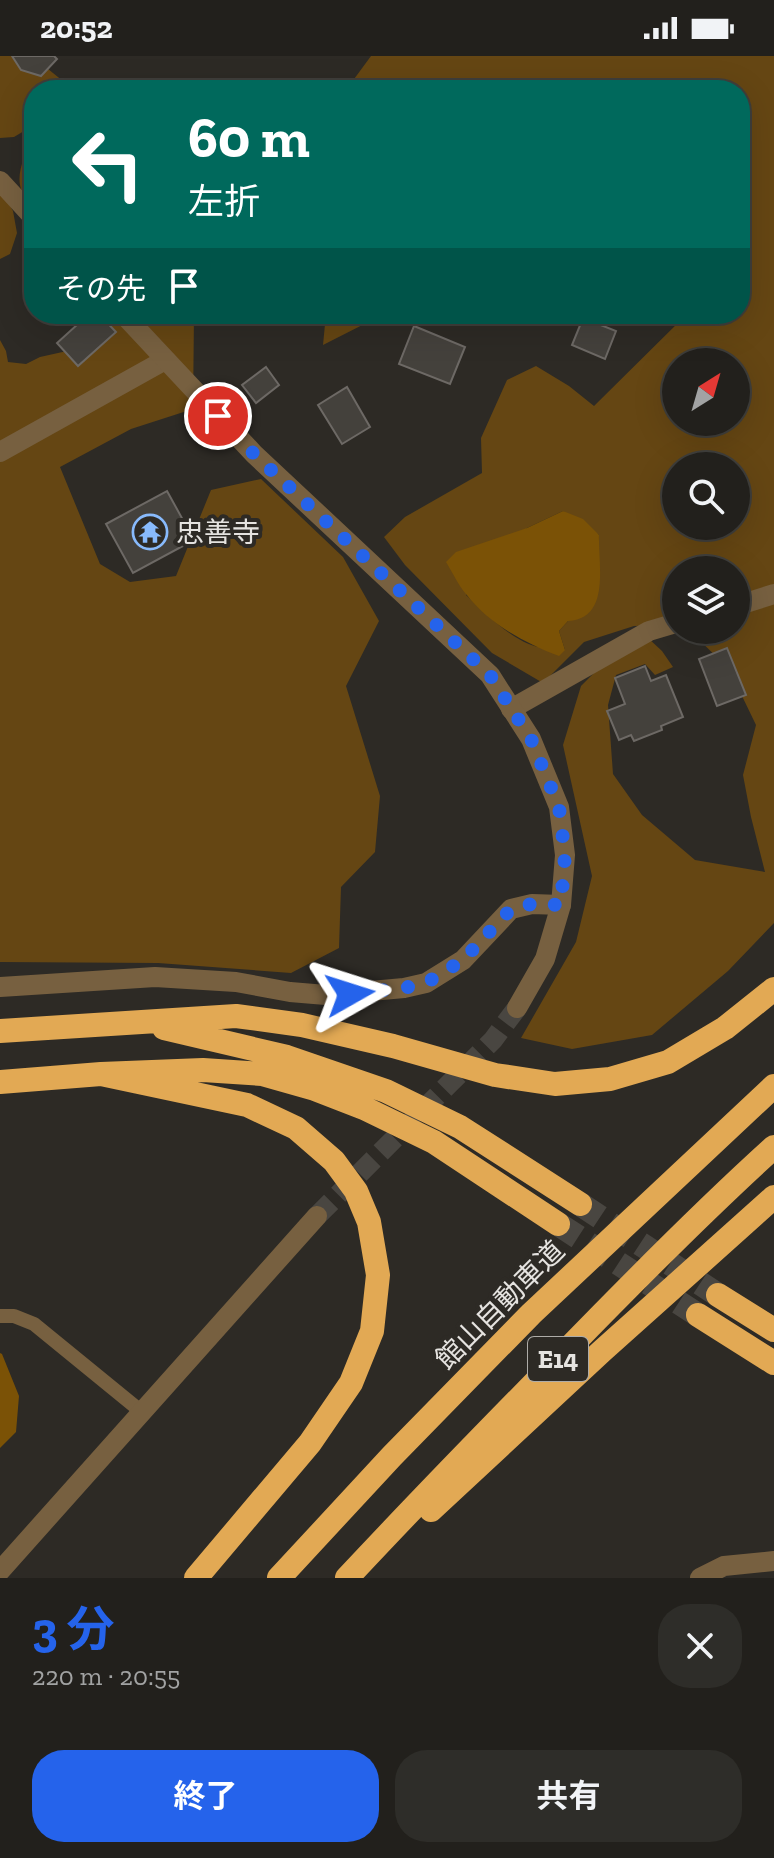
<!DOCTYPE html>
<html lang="ja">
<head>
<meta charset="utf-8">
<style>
  :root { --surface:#22201c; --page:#2e2d29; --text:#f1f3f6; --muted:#a2a3a3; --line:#3f3e3b; --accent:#2563eb }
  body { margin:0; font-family:"Zilla Slab","Noto Sans JP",serif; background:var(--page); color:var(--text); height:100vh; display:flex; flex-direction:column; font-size:30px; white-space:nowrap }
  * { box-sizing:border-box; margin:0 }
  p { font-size:26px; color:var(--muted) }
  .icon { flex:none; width:44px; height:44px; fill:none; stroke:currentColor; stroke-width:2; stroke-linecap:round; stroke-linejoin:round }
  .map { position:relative; height:1522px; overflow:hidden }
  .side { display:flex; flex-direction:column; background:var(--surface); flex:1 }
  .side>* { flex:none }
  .hud { position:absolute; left:24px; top:24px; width:726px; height:244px; border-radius:32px; box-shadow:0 8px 32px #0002,0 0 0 2px var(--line); background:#00695c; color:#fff; overflow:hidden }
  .needle { width:52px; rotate:37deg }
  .controls { position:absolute; left:662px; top:292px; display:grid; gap:16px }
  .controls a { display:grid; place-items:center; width:88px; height:88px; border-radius:50%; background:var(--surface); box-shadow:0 8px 32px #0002,0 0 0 2px var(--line); font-size:40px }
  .pin { position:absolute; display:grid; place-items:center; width:68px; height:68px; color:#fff; margin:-34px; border:4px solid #fff; border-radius:50%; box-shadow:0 2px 8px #0007 }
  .me { position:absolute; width:88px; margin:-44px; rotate:84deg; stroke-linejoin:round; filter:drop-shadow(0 0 6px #0008) }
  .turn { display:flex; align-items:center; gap:28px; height:168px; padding:0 32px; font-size:36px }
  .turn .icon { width:104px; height:104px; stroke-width:2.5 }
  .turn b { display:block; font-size:56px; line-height:68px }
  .then { display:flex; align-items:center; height:76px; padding:0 32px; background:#0003; gap:16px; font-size:30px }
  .round { display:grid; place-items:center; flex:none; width:84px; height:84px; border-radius:32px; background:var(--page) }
  .head { display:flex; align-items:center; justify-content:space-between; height:136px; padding:0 32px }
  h1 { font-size:48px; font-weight:700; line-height:60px; color:var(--accent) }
  .action { display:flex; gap:16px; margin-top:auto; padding:16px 32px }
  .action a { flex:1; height:92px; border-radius:32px; background:var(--accent); color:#fff; font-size:32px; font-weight:700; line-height:92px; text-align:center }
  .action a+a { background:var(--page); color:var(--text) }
  .status { display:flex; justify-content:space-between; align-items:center; height:56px; padding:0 40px; background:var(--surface); direction:ltr }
  .status svg { height:22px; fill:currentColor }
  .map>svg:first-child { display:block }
</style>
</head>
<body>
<div class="status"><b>20:52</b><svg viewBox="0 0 49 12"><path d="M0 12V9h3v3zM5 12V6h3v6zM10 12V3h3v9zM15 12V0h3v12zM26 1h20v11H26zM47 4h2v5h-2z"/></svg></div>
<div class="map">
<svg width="774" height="1522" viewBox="0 0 774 1522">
  <rect width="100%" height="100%" fill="#2d2a25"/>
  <path fill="#654613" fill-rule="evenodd" d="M0 0H32L74 34H34V150C7 129 25 106 30 80L24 75 14 81 0 82Z
    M371 0H774V867L728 915 652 979 572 993 521 982 576 886 592 820 563 689 581 630 607 604 648 582 662 595 673 611 655 619 645 608 616 619 608 649 613 718 642 759 695 804 765 816 751 761 743 719 756 669 729 613 689 574H736V514H676V569L634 570 584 586 543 627 492 597 405 509 384 481 405 461 482 417 481 382 507 324 536 310 569 330 594 350 687 258H740V34H589L580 25 570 34H346ZM676 306H736V366H676ZM676 410H736V470H676ZM563 455 599 479 598 496 568 565 559 575 565 594C557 593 548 593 539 591 514 587 484 556 466 539L527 472Z
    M0 132 13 155 17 177 10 198 0 203Z
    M93 258H194L193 353 131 373 60 411 100 508 130 526 176 520 211 434 261 423 343 501 379 565 346 630 380 740 375 796 341 831 339 892 291 917 158 907 0 906V284L6 295 8 306 26 308 40 301 67 295Z
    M326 258H384L323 289Z"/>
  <path fill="#7b5206" d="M563 455 583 463 599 479C598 508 611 563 568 565L559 575 565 594 559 600C525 587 489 568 466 538 458 529 453 517 446 506L456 496 527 472Z
    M0 1297 2 1298 19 1340 16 1376 0 1392Z"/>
  <path fill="#44413c" stroke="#6d6965" stroke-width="2" d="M12 0H54L57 3 41 20 21 14Z
    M89 258H99L116 276 78 310 57 287Z
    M583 262 616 275 605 303 572 289Z
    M414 270 465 291 450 328 399 308Z
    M266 311 279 329 256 347 242 329Z
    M347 331 370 371 342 388 318 349Z
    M167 435 194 484 133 517 106 468Z
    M727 592 746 639 717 650 699 603Z
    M645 610 651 625 666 619 683 661 661 670 662 674 634 685 631 679 619 684 607 655 625 648 615 622Z"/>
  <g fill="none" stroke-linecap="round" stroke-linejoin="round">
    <path stroke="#494641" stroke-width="20" stroke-dasharray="20 10" stroke-linecap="butt" d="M317 1160 493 984 517 952"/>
    <path stroke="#494641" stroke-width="24" stroke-dasharray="24 12" stroke-linecap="butt" d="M580 1148 718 1239
      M558 1168 698 1259"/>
    <path stroke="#776040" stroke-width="14" d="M0 1260H14L34 1268 143 1357"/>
    <path stroke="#776040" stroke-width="20" d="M0 396 165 304
      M736 550 774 538
      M511 653 649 575 676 567
      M0 931 155 921 236 926 290 936 326 939 404 932 426 927 463 904 511 853 532 848 561 849
      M700 1522 724 1510 774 1505"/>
    <path stroke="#776040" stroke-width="20" d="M0 125 34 162
      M123 258 254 398 490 619 531 683 559 751 565 799 561 849 545 903 517 952
      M0 1515 317 1160"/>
    <path stroke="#e2a954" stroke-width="24" d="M164 972 287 1001 386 1035 460 1071 580 1148
      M0 975 236 960 302 969 393 990 495 1019 555 1028 610 1023 668 1006 725 972 774 933
      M101 1018 247 1049 296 1072 334 1105 356 1135 369 1166 378 1219 372 1275 351 1327 310 1387 196 1522
      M0 1026 101 1018 203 1014 262 1018 315 1033 364 1052 434 1086 558 1168
      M718 1239 774 1274
      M698 1259 774 1307
      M431 1454 602 1295 774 1141
      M279 1522 392 1400 531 1258 774 1030
      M347 1522C419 1445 492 1370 566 1295 634 1225 702 1156 774 1091"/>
  </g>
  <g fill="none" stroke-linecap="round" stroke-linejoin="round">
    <path stroke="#2563eb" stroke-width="14" stroke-dasharray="0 25.2" d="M218 360 254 398 490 619 531 683 559 751 565 799 561 849 532 848 511 853 463 904 426 927 404 932 350 938"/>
  </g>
  <defs>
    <g id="temple-ring" transform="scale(1.8)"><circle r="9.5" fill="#2d2a25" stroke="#88bafc" stroke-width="1.5"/><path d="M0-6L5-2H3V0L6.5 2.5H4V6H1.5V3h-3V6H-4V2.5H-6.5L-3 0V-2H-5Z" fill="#88bafc"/></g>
  </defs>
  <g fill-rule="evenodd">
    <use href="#temple-ring" x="150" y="476"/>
  </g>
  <g text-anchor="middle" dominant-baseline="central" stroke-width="8" stroke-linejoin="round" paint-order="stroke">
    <rect fill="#2d2a25" stroke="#aeaca8" stroke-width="2" x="528" y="1281" width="60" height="44" rx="6"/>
    <g font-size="26" font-weight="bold" fill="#e5e3e0">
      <text x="558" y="1303">E14</text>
    </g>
    <g font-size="28" fill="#e5e3e0" stroke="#2d2a25" text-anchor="start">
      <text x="176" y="476">忠善寺</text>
    </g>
    <g font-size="28" fill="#e5e3e0" stroke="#2d2a25">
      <text transform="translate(500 1249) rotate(-45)">館山自動車道</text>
    </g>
  </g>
</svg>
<div class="controls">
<a><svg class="needle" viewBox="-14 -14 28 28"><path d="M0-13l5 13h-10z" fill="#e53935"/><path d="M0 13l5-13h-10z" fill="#a2a3a3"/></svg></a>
<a><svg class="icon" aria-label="search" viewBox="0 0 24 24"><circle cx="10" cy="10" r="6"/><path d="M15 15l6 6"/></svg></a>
<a><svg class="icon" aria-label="layers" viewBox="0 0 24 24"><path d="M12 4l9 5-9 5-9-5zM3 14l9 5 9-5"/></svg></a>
</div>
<div class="pin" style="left:218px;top:360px;background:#d93025"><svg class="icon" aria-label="arrive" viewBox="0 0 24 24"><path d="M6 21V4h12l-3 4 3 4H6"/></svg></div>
<svg class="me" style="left:350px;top:938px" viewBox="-20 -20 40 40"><path d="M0-17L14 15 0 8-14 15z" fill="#2563eb" stroke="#fff" stroke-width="4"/></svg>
<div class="hud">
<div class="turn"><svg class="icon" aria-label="left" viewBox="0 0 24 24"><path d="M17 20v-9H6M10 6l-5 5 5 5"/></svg><div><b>60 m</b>左折</div></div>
<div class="then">その先<svg class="icon" aria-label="arrive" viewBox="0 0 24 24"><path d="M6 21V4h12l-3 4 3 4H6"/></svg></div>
</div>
</div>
<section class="side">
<div class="head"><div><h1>3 分</h1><p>220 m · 20:55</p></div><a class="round"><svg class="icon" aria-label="close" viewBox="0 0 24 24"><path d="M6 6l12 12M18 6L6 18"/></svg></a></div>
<div class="action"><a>終了</a><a>共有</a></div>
</section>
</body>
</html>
